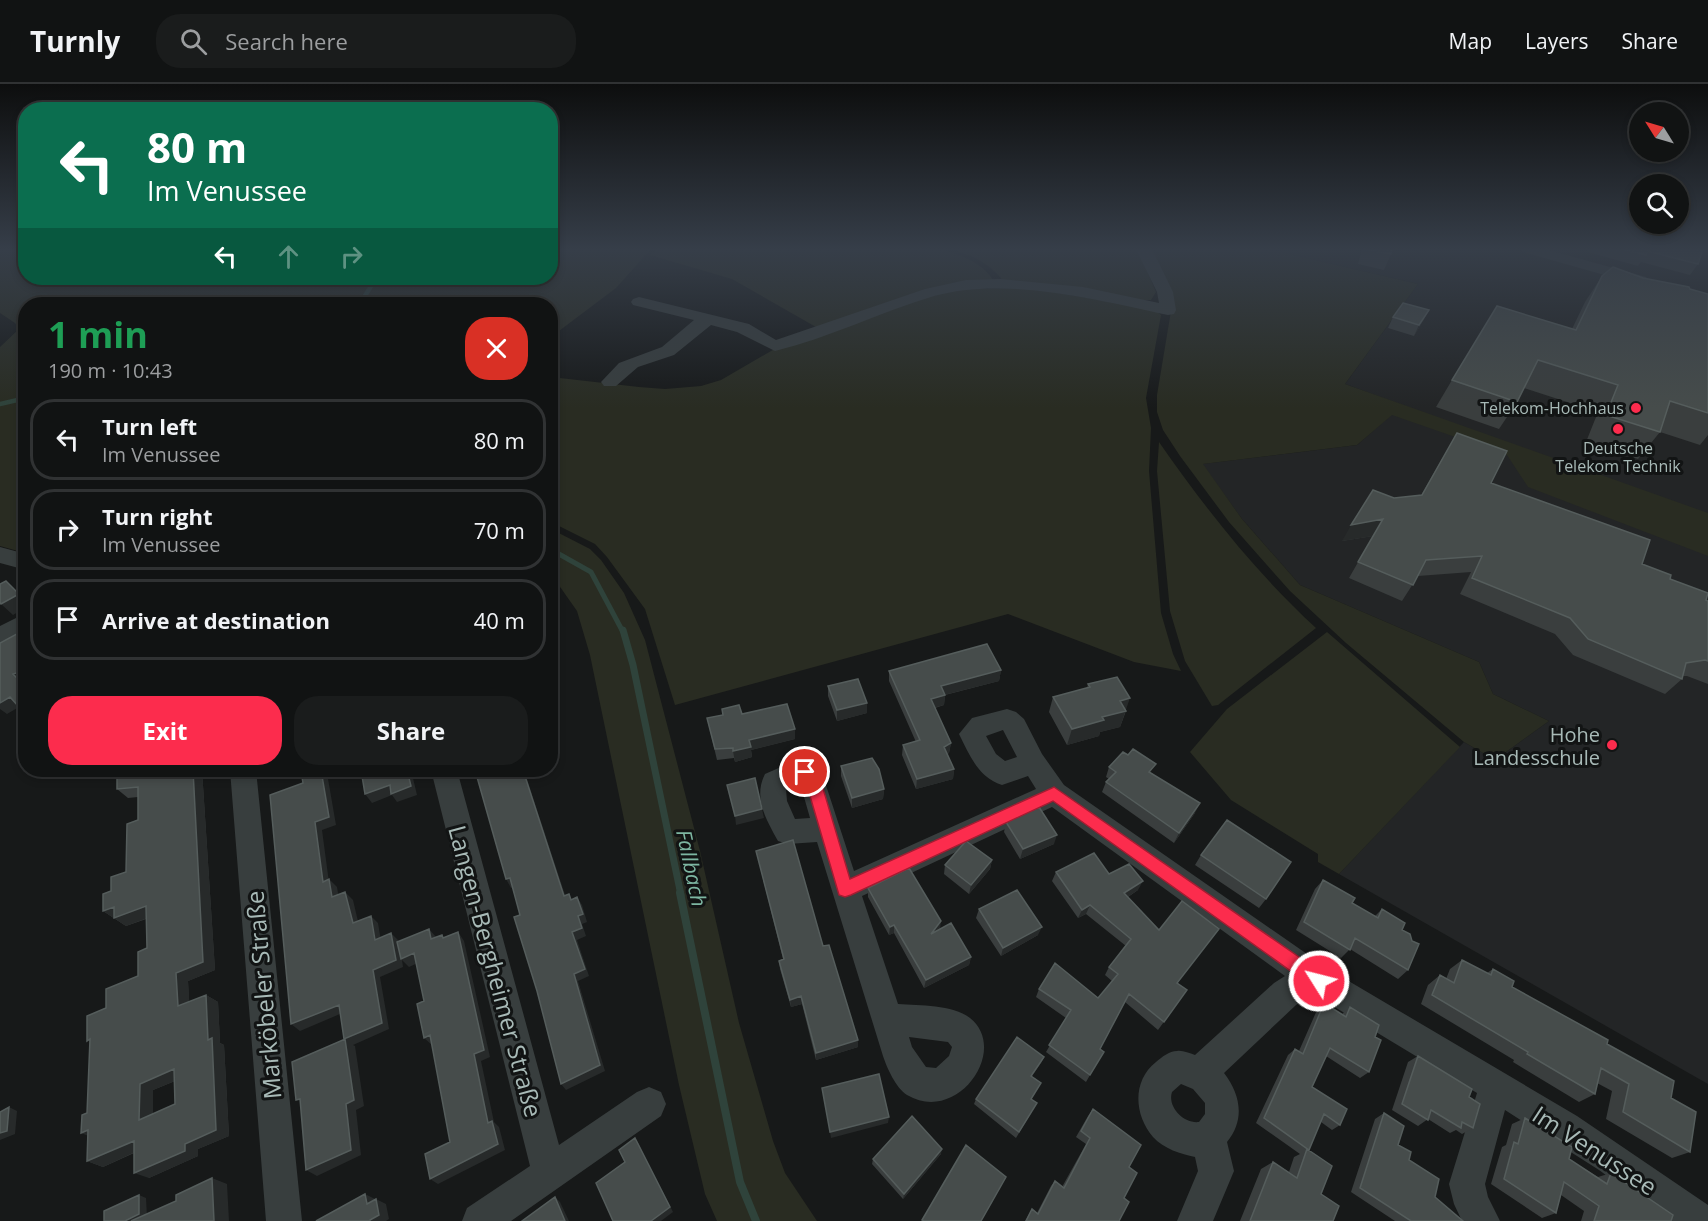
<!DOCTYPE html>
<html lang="en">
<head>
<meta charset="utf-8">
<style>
  :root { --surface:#111313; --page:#1a1c1c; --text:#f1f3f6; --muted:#9c9ea0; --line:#303233; --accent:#fc2c4d }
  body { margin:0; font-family:"Open Sans",sans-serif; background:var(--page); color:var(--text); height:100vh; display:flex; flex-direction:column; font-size:22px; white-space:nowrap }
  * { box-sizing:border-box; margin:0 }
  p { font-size:20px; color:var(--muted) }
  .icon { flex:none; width:33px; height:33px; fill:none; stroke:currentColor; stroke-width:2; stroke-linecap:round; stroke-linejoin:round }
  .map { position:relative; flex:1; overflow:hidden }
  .panel { position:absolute; left:18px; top:213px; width:540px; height:480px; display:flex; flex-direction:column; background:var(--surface); border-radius:24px; box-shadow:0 3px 9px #0003,0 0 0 2px var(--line) }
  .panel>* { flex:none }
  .banner { position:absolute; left:18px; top:18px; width:540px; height:183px; border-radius:24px; box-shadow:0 3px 9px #0003,0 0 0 2px var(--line); background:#0b6e4f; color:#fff; overflow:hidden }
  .needle { width:39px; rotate:307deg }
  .controls { position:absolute; left:1629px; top:18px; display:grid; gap:12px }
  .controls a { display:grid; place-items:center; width:60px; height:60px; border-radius:50%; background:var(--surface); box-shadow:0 3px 9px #0003,0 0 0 2px var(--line); font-size:30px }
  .pin { position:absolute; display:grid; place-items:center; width:51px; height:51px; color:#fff; margin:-26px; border:3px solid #fff; border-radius:50%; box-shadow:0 2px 6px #0007 }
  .me { position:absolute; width:66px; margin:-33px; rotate:306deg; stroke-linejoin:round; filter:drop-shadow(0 0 4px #0008) }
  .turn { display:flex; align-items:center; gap:21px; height:126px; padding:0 30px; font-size:27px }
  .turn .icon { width:78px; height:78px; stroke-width:2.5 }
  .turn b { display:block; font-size:42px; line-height:51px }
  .lanes { display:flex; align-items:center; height:57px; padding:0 30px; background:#0003; justify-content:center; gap:30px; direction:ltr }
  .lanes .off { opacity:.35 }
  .round { display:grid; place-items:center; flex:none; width:63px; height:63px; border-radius:24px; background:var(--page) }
  .summary { display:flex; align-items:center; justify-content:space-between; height:102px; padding:0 30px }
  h1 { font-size:36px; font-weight:700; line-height:45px; color:#1e9e55 }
  .action { display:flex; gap:12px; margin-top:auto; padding:12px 30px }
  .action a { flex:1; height:69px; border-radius:24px; background:var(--accent); color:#fff; font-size:24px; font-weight:700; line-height:69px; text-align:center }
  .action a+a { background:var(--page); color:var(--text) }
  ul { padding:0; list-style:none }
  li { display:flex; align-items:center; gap:18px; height:81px; margin:0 12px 9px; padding:0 18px; border:3px solid var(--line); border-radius:24px }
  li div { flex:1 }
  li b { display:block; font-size:22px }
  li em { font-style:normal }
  header { display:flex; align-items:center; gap:36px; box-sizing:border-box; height:84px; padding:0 30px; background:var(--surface); border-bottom:2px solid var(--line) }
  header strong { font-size:28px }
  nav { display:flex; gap:33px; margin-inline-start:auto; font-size:21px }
  .search { width:420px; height:54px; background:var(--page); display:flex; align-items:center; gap:15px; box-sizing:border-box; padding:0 21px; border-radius:24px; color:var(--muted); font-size:22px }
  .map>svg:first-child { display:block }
</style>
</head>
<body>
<header>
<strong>Turnly</strong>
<div class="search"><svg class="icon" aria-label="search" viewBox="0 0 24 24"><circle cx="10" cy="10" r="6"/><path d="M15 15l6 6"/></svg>Search here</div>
<nav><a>Map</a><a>Layers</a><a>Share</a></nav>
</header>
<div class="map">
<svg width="1708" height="1137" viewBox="0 0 1708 1137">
  <rect width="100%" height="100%" fill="#171919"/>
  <path fill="#232526" d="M1268 165H1708V1000L1339 790 1464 658 1495 676 1549 637 1493 610 1479 578 1300 501 1242 435 1202 380 1357 361 1402 321 1345 300 1418 200Z"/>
  <path fill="#292c22" d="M0 165H25L26 194H550L551 165H651L616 204 551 253 550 220H26L25 469 0 462V263L19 245 15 239 0 229Z
    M657 165H942C962 172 984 179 994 198L965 199 816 243 732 195 650 171Z
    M953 165H1138L1156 208 1151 216H1138L1004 198C990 179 974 173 953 165Z
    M1151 165H1268L1418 200 1345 300 1708 429V472L1528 403 1507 371 1392 331 1357 361 1203 380 1242 435 1300 501 1479 578 1493 610 1549 637 1495 676 1464 658 1346 559 1290 507 1229 438 1180 372 1163 346 1157 328V311L1171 227 1158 179Z
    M1029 204 1154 225 1161 231 1146 314 1151 344 1149 387 1161 529 1173 570 1181 587 1134 578 1008 530 675 621 645 525 607 473 595 460 551 438V293L639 303 665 305 701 302 721 296 778 263 949 205Z
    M1159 358C1205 424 1256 489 1316 544L1218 621 1212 622 1185 577 1170 527 1157 387Z
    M551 445 590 465 601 476 624 509 645 556 700 767 739 939 773 1057 785 1089 817 1137H717L705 1110 679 1001 590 571 577 527 551 490Z
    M1327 548 1460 663 1339 790 1318 778V770L1231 716 1190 668 1227 625Z"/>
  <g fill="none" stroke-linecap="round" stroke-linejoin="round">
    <path stroke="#2f433b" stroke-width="4.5" d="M360 220 376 194
      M0 320 26 314"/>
    <path stroke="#2f433b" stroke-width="5" d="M550 465 591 488 623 548"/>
    <path stroke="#2f433b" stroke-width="7" d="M623 546 633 581 681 811"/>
    <path stroke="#2f433b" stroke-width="8" d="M680 809 740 1098 756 1137"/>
    <path fill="#383e3e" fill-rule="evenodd" d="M1136 165H1152L1173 208 1176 226 1174 230 1168 231C1098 216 1005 192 934 212 880 228 829 254 775 267L737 248 711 241 674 271 638 283 616 302H604L601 298 619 279 662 263 694 236 633 221 631 218 633 215 639 213 749 240 776 256 925 205 966 196 1001 195 1083 203 1159 219 1157 208Z
      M1520 165H1545L1646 193 1648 196 1640 201 1523 168Z
      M0 463 26 470V486L0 479Z
      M26 529V549L0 562V542Z
      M1007 625 1016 628 1024 635 1042 670 1064 701 1330 886 1577 1032 1708 1121V1137H1669L1599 1086 1505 1026 1485 1100 1488 1113 1500 1137H1462L1454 1120 1449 1100 1477 1009 1318 913 1307 914 1296 921 1224 989C1241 1011 1245 1036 1227 1058L1234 1087 1213 1137H1177L1198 1087 1195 1073C1181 1070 1164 1065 1153 1053 1134 1031 1132 997 1156 978 1162 973 1169 967 1177 967 1182 966 1189 969 1195 971L1274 899 1285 892 1052 723 862 812 898 920C920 922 952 920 970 934 1010 966 957 1041 907 1011 896 1004 887 984 883 972L817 758 788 760 778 757C766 735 753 714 765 690L797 676 820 683 854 787 1036 705 1028 692 1002 701C978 693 970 672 959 650L972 634ZM1003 646 1017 673 1005 677 996 670 986 652ZM800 699 810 734 795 735 787 717 786 705ZM909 953 948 958 952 963 949 972 936 984 926 983 912 963ZM1181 1000 1193 1005 1205 1019V1030L1199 1038C1184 1040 1167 1023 1172 1008Z
      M230 686H256L302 1137H266Z
      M431 686H457L559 1061 637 1008 649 1003 661 1008 666 1020 661 1032 511 1137H462L467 1124 530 1082Z"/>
  </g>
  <path fill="#3a3e3e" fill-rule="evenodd" d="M1362 165H1392L1391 170 1384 186 1358 180Z
    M1589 165H1703L1698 180 1690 191 1641 178 1638 182 1588 168Z
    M1602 192 1643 194 1708 210V351L1700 361 1660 348 1638 375 1586 358 1598 328 1524 304 1517 318 1499 345 1436 323 1452 296 1572 245 1585 218Z
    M1429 226 1423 237 1414 252 1388 244 1393 233Z
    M1457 349 1491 399 1670 495 1708 517V600L1687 592H1683L1682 595 1665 610 1573 571 1555 550 1460 510 1471 488 1418 492 1402 517 1349 494 1373 452 1342 457 1394 414 1421 411Z
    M1001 586 999 597 945 611 944 621 935 624 951 659 949 669 947 670 954 685 953 695 916 705 902 671 903 661 916 658 889 597V587Z
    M1088 600 1126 627 1120 643 1100 648 1099 652 1067 661 1049 628 1053 613 1087 604Z
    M828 602 867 619V629L837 637 828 612Z
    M742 630 795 655 751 666 752 673 735 678 734 674 717 676 707 634Z
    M841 682 884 705 883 715 852 724 841 692Z
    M1109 683 1152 689 1195 729 1174 759 1102 708 1106 698 1109 695 1106 693Z
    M131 686H202L215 886 188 897 189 918 206 911 218 918 220 959 224 961 229 1052 198 1065V1072L149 1094 134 1069 103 1083 87 1077 88 1052 87 1029 106 924 138 892 147 864 146 835 126 842 103 827 111 807 126 788 138 736V713L128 714 117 705ZM175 997V1020L153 1030V1006Z
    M1006 738 1054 760 1020 775 1004 748Z
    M756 767 823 862 858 963 816 976 802 920 791 923 780 885 779 877 783 875Z
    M1201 771 1266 815 1259 824 1195 781Z
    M992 776 990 785 969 810 944 790 945 781Z
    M1056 788 1109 790 1138 806 1128 813 1177 899 1187 906 1158 946 1125 918 1100 965 1090 991 1086 998 1046 968 1066 934 1036 913 1039 905 1098 914 1112 897 1105 891 1109 883 1126 862 1086 830 1078 834 1052 797Z
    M1323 796 1352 819 1375 832 1382 825 1402 846 1408 886 1398 895 1350 865 1341 874 1296 846 1315 805Z
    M868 804 971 873 969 881 924 904 894 849 889 851 868 813Z
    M979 825 1038 851 1001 872 976 834Z
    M1462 876 1487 889 1493 885 1512 903 1607 960 1671 1014 1690 1068 1672 1074 1606 1035 1612 1007 1597 999 1595 1010 1579 1018 1513 978 1514 976 1421 920 1428 901 1440 891 1446 895 1450 885Z
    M1324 919 1342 930 1350 923 1375 953 1369 988 1360 994 1326 972 1312 1003 1340 1041 1332 1046 1321 1038 1308 1066 1321 1110 1333 1137H1240L1261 1085 1273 1078 1289 1088 1294 1073 1300 1070 1256 1039 1288 971 1295 965 1299 967 1317 926Z
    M1418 972 1469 1013 1473 1044 1462 1050 1456 1046 1450 1049 1428 1035 1418 1042 1392 1026 1408 978Z
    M1044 973 1041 979 1032 992 1031 1015 1037 1019 1016 1054 974 1020 976 1015Z
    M1093 1025 1129 1083 1124 1114 1119 1137H1025L1032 1125 1037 1129 1051 1102 1055 1097 1062 1103 1086 1060 1076 1053 1088 1032Z
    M1384 1029 1398 1061 1435 1113 1463 1137H1395L1351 1108 1375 1035Z
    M1525 1034 1569 1075 1598 1093 1611 1089 1671 1137H1581L1584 1127 1561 1111 1556 1129 1542 1134 1491 1100 1502 1063 1506 1061 1512 1040Z
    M941 1070 903 1115 872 1080 873 1075Z"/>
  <path fill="#272a2a" d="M1429 226 1423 237 1414 252 1419 241Z
    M1383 435 1373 452 1342 457 1351 441Z
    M19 510 26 516V523L13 531 1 520Z
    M26 586V599H24L26 601V603L13 590Z
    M1001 586 999 597 940 612 941 602Z
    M945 611 944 621 929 625 931 615Z
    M10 613 26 619V629L19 623 7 630 0 625V619Z
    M1130 614 1120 643 1100 648 1099 652 1067 661 1072 645 1102 633 1120 617Z
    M867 619V629L837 637V626Z
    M795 645V655L751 666 752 673 735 678 733 667 749 656Z
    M951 659 949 669 942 673 944 663Z
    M954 685 953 695 916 705 917 695Z
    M193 686H202L215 886 188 897 190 930 178 922 176 889Z
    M321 686H325L327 689 336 741 322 746 330 806 323 798 315 738Z
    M407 686H411L417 711 397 718 392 711 372 719 365 710Z
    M523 686H524L568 820 564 812Z
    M884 705 883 715 852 724V714Z
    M1200 719 1195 729 1174 759 1179 749Z
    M762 725 764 734 736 741 735 732Z
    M1057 751 1054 760 1020 775 1023 765Z
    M992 776 990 785 969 810 971 801Z
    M510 794 515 802 511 804 506 795Z
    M329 795 337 803 340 821 332 813Z
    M1143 797 1138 806 1120 818 1124 809Z
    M345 808 353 816 360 846 353 839Z
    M577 813 582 821 587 838 582 840 586 852 577 856 589 892 578 897 605 987 566 1006 561 1000 574 890 572 848 578 832Z
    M1090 821 1086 830 1078 834 1082 826Z
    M146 822 158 830 126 842 103 827 114 823Z
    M371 832 378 839 382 863 375 856Z
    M941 837 940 846 931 850Z
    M894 841V849L889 851 890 843Z
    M1042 843 1038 851 1001 872 1003 864Z
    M429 845 436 853 431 855Z
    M458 848 464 857 490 973 481 977 494 1038 499 1043 505 1066 438 1100 430 1095 488 1039 474 970Z
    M391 849 398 856 402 874 414 869 422 877 409 883 402 876 403 883 380 893 389 945 353 961 355 962 364 1022 356 1026 361 1071 317 1092 306 1086 346 1020 344 955 373 886Z
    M971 873 969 881 924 904 926 896Z
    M206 911 218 918 220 959 224 961 229 1052 198 1065V1072L149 1094 134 1089 185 1060 208 956Z
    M801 912 802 920 791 923 790 916Z
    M339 921 347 927 300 947 291 940Z
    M430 951 438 958 432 961 424 954Z
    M858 956V963L816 976V969Z
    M1044 973 1041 979 1028 998 1031 992Z
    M174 985 187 992 153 1006V1042L139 1036 140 1000Z
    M9 1023 17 1027 15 1050 0 1056V1049Z
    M889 1033 888 1039 831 1054 830 1048Z
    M88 1046 96 1055 81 1049Z
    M635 1054 639 1060 673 1128 661 1137H651Z
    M134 1057 148 1062 103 1083 87 1077Z
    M942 1065 941 1070 903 1115 904 1110Z
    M212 1094 227 1100 229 1137H214Z
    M365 1110 375 1115 367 1120Z
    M139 1111 146 1114 147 1133 137 1137H125Z
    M555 1113 560 1118 569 1137H565Z
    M376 1115 386 1120 389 1135 386 1137H370Z"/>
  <path fill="#464c4b" stroke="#555d5c" stroke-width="1.5" fill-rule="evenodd" d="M1364 165H1392L1391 170Z
    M1622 165H1703L1698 180 1647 167 1646 171Z
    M1613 183 1643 194 1689 203 1690 205 1708 210V329L1670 317 1660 348 1606 331 1618 301 1538 276 1517 318 1452 296 1497 222 1576 246 1602 192Z
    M1403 219 1429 226 1419 241 1393 233Z
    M1457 349 1507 367 1491 399 1650 456 1642 480 1671 491 1670 495 1708 509 1706 516 1708 517V577L1705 576 1686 579 1682 595 1588 555 1570 534 1472 494 1482 472 1426 476 1413 501 1358 478 1383 435 1351 441 1373 406 1394 414 1422 411Z
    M6 497 19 510 1 520 0 518V500Z
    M26 545V586L13 590 26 603V619L19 623 10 613 0 619V559Z
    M987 560 1001 586 941 602 945 611 931 615 951 659 944 663 954 685 917 695 903 661 920 656 889 587Z
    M1117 593 1130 614 1120 617 1126 627 1102 633 1104 636 1072 645 1053 613 1090 603 1088 600Z
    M858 595 867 619 837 626 828 602Z
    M787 620 795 645 749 656 751 663 733 667V664L715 665 707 634 723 631 722 625 739 621 742 630Z
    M1133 665 1156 680 1149 688 1200 719 1179 749 1106 698 1116 688 1109 683 1123 668 1128 671Z
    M872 674 879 685 884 705 852 714 841 682Z
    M131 686H193L203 878 176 889 178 922 206 911 208 956 212 954 216 1046 185 1060V1067L134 1089V1057L87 1077 88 1046 81 1049 82 1031 87 1029 90 955 87 957V932L106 924V905L138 892V868L147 864 146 822 114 834V823L103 827V810L111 807V793L126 788 127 740 138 736V703L117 705V691ZM174 985 175 1020 139 1036 140 1000Z
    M306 686H321L329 733 315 738 323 798 329 795 332 813 345 808 353 839 371 832 375 856 391 849 396 876 373 886 382 939 344 955 339 921 291 940 270 711 303 699 301 687Z
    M361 686H407L411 702 391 710 390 701 365 710Z
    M475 686H523L564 812 569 810 571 816 577 813 583 830 578 832 582 844 572 848 585 885 574 890 600 981 561 1000 537 907 514 833 520 831 510 794 506 795Z
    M755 694 762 725 735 732 727 701Z
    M1039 723 1057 751 1023 765 1006 738Z
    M1227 736 1291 778 1266 815 1201 771Z
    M793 756 823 862 829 861 858 956 816 969 801 912 790 916 779 877 784 875 756 767Z
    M966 757 992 776 971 801 945 781Z
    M1094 769 1109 790 1129 780 1143 797 1124 809 1159 846 1182 817 1219 845 1177 899 1187 906 1164 938 1129 910 1100 965 1104 968 1090 991 1049 961 1071 926 1039 905 1055 879 1098 914 1118 890 1109 883 1131 855 1090 821 1082 826 1056 788Z
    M909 784 941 837 931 850 951 839 971 873 926 896 894 841 890 843 868 804Z
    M1323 796 1355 814 1352 819 1378 834 1382 825 1405 839 1402 846 1410 850 1412 857 1419 860 1408 886 1355 854 1350 866 1304 838Z
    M1017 806 1042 843 1003 864 979 825Z
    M429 845 431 855 442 851 443 854 458 848 484 966 474 970 488 1039 492 1037 498 1060 430 1095 425 1070 450 1058 430 951 424 954 417 920 424 917 414 869 401 875 397 858Z
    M1462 876 1491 891 1493 885 1514 897 1512 903 1608 956 1607 960 1674 997 1671 1014 1696 1028 1690 1068 1623 1028 1629 1000 1601 984 1595 1010 1527 970 1528 968 1432 911 1440 891 1454 899Z
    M1324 919 1346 933 1350 923 1379 941 1375 953 1381 956 1369 988 1330 964 1312 1003 1347 1025 1340 1041 1324 1030 1309 1066 1264 1034 1295 965 1303 970Z
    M1017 953 1044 973 1031 992 1041 999 1031 1015 1037 1019 1019 1048 976 1015Z
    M345 955 354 1016 346 1020 351 1066 306 1086 300 1015 296 1016 292 978Z
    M1418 972 1472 1005 1469 1013 1480 1020 1473 1044 1462 1038 1461 1044 1431 1026 1428 1036 1402 1020Z
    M879 990 889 1033 830 1048 822 1004Z
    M9 1023 7 1047 0 1049V1028Z
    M1093 1025 1141 1061 1129 1083 1137 1089 1124 1114 1129 1118 1119 1137H1026L1032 1125 1038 1130 1055 1097 1064 1104 1090 1054 1081 1047Z
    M1384 1029 1404 1042 1398 1061 1411 1068 1409 1076 1439 1095 1435 1113 1463 1137H1411L1360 1104Z
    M912 1032 942 1065 904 1110 873 1075Z
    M1525 1034 1572 1063 1569 1075 1607 1100 1611 1089 1673 1131 1671 1137H1594L1599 1122 1564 1098 1556 1129 1504 1095 1514 1058 1518 1060Z
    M635 1054 670 1123 651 1137H613L596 1099 625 1078 619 1066Z
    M966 1061 1006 1093 981 1137H924L922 1136Z
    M1307 1065 1332 1082 1321 1110 1339 1122 1333 1137H1250L1273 1078 1297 1094Z
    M212 1094 214 1137H131L176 1117V1111Z
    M365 1110 367 1120 376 1115 379 1131 370 1136V1137H316Z
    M139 1111V1130L125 1137H104V1127Z
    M555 1113 565 1137H522Z"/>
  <linearGradient id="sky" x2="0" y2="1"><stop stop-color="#0d0e0e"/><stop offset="0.51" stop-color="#363e49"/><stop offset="1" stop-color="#363e49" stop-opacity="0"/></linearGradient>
  <rect width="1708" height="324" fill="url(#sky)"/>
  <path fill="#fc2c4d" stroke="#a41d32" stroke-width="1.5" d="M805 682 817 687 819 691 850 795 1054 703 1325 891 1328 897 1325 903 1319 906 1313 903 1053 717 851 811 845 813 839 811 805 695 798 688 800 684Z"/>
  <g fill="#fc2c4d" stroke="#121414" stroke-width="2">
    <circle cx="1636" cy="324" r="6"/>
    <circle cx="1618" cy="345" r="6"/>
    <circle cx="1612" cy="661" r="6"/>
  </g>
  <g text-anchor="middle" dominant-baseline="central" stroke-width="6" stroke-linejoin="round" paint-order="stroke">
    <g font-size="16" fill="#a8bab7" stroke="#121414" text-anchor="end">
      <text x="1624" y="324">Telekom-Hochhaus</text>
      <text x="1618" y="364" text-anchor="middle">Deutsche<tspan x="1618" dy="18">Telekom Technik</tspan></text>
    </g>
    <g font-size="20" fill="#a8bab7" stroke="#121414" text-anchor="end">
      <text x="1600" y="650">Hohe<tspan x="1600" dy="23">Landesschule</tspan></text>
    </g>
    <g font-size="21" font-style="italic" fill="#7db6a2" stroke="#121414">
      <text transform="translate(692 784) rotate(78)">Fallbach</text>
    </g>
    <g font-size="24" fill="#a8bab7" stroke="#121414">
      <text transform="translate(496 887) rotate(75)">Langen-Bergheimer Straße</text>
      <text transform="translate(263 911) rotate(-95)">Marköbeler Straße</text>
      <text transform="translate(1595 1066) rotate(33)">Im Venussee</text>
    </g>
  </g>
</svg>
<div class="controls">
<a><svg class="needle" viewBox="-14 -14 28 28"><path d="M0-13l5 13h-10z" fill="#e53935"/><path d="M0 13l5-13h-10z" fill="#9c9ea0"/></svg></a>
<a><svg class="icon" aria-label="search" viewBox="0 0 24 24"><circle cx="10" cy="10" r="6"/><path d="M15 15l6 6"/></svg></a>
</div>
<div class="pin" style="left:805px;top:688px;background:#d93025"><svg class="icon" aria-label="arrive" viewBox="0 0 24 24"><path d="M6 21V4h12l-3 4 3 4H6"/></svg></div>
<svg class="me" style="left:1319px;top:897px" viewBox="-20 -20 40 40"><circle r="17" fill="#fc2c4d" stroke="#fff" stroke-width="3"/><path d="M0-11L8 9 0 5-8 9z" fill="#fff"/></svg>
<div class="banner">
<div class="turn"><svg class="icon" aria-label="left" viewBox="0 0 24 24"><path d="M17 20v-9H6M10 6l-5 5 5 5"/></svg><div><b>80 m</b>Im Venussee</div></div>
<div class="lanes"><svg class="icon" aria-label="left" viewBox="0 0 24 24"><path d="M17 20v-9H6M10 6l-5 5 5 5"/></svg><svg class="icon off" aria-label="ahead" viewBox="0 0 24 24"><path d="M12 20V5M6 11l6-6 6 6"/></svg><svg class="icon off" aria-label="right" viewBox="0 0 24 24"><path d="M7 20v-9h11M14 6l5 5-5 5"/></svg></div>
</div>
<section class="panel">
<div class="summary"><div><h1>1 min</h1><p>190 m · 10:43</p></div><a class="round" style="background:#d93025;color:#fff"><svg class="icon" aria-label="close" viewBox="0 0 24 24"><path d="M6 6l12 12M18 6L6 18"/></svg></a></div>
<ul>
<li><svg class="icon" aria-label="left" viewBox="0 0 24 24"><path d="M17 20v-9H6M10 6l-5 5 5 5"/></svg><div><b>Turn left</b><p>Im Venussee</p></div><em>80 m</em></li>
<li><svg class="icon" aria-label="right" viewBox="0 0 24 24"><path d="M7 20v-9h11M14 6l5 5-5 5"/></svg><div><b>Turn right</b><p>Im Venussee</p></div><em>70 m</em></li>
<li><svg class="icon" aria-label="arrive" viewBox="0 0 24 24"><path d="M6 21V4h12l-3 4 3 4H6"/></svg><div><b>Arrive at destination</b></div><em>40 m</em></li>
</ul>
<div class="action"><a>Exit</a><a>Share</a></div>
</section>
</div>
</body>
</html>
